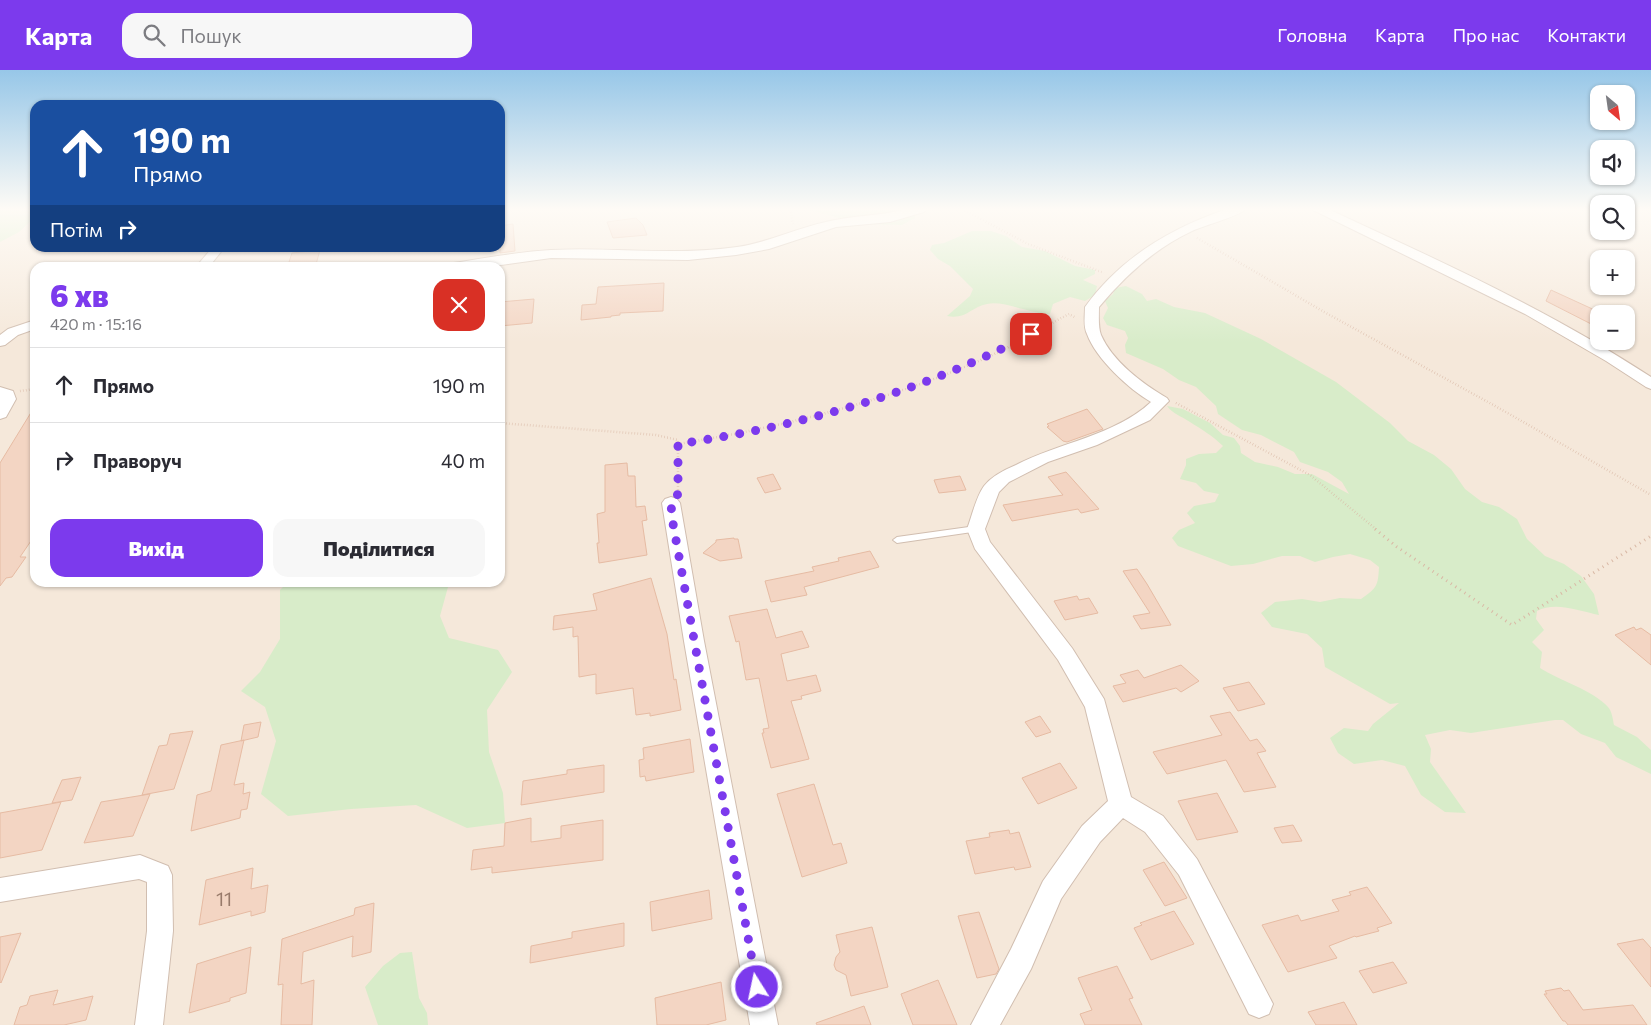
<!DOCTYPE html>
<html lang="uk">
<head>
<meta charset="utf-8">
<style>
  :root { --surface:#fff; --page:#f7f7f7; --text:#2b2b33; --muted:#7c7c81; --line:#e1e1e2; --accent:#7c3aed }
  body { margin:0; font-family:Commissioner,sans-serif; background:var(--page); color:var(--text); height:100vh; display:flex; flex-direction:column; font-size:19px; white-space:nowrap }
  * { box-sizing:border-box; margin:0 }
  p { font-size:16px; color:var(--muted) }
  .icon { flex:none; width:28px; height:28px; fill:none; stroke:currentColor; stroke-width:2; stroke-linecap:round; stroke-linejoin:round }
  .map { position:relative; flex:1; overflow:hidden }
  .side { position:absolute; left:30px; top:192px; width:475px; height:325px; display:flex; flex-direction:column; background:var(--surface); border-radius:15px; box-shadow:0 1px 4px #0004 }
  .side>* { flex:none }
  .top-card { position:absolute; left:30px; top:30px; width:475px; height:152px; border-radius:15px; box-shadow:0 1px 4px #0004; background:#1a4fa0; color:#fff; overflow:hidden }
  .needle { width:32px; rotate:151deg }
  .buttons { position:absolute; left:1590px; top:15px; display:grid; gap:10px }
  .buttons a { display:grid; place-items:center; width:45px; height:45px; border-radius:10px; background:var(--surface); box-shadow:0 1px 4px #0004; font-size:25px }
  .pin { position:absolute; display:grid; place-items:center; width:42px; height:42px; color:#fff; margin:-21px; border-radius:10px; box-shadow:0 2px 8px #0006 }
  .me { position:absolute; width:55px; margin:-28px; rotate:350deg; stroke-linejoin:round; filter:drop-shadow(0 0 4px #0008) }
  .turn { display:flex; align-items:center; gap:18px; height:105px; padding:0 20px; font-size:22px }
  .turn .icon { width:65px; height:65px; stroke-width:2.5 }
  .turn b { display:block; font-size:35px; line-height:42px }
  .then { display:flex; align-items:center; height:48px; padding:0 20px; background:#0003; gap:10px; font-size:19px }
  .round { display:grid; place-items:center; flex:none; width:52px; height:52px; border-radius:15px; background:var(--page) }
  .head { display:flex; align-items:center; justify-content:space-between; height:85px; padding:0 20px }
  h1 { font-size:30px; font-weight:800; line-height:38px; color:var(--accent) }
  .action { display:flex; gap:10px; margin-top:auto; padding:10px 20px }
  .action a { flex:1; height:58px; border-radius:15px; background:var(--accent); color:#fff; font-size:20px; font-weight:800; line-height:58px; text-align:center }
  .action a+a { background:var(--page); color:var(--text) }
  ul { padding:0; list-style:none }
  li { display:flex; align-items:center; gap:15px; height:75px; padding:0 20px; border-top:1px solid var(--line) }
  li div { flex:1 }
  li b { display:block; font-size:19px }
  li em { font-style:normal }
  header { display:flex; align-items:center; gap:30px; box-sizing:border-box; height:70px; padding:0 25px; background:var(--accent); color:#fff }
  header strong { font-size:24px }
  nav { display:flex; gap:28px; margin-inline-start:auto; font-size:18px }
  .search { width:350px; height:45px; background:var(--page); display:flex; align-items:center; gap:12px; box-sizing:border-box; padding:0 18px; border-radius:15px; color:var(--muted); font-size:19px }
  .map>svg:first-child { display:block }
</style>
</head>
<body>
<header>
<strong>Карта</strong>
<div class="search"><svg class="icon" aria-label="search" viewBox="0 0 24 24"><circle cx="10" cy="10" r="6"/><path d="M15 15l6 6"/></svg>Пошук</div>
<nav><a>Головна</a><a>Карта</a><a>Про нас</a><a>Контакти</a></nav>
</header>
<div class="map">
<svg width="1651" height="955" viewBox="0 0 1651 955">
  <rect width="100%" height="100%" fill="#fdf6ec"/>
  <path fill="#f5e8da" fill-rule="evenodd" d="M0 139H35V178H500V139H1599V161H1626V139H1651V955H0ZM1599 189H1626V216H1599ZM35 198H500V512H35ZM1599 244H1626V271H1599Z"/>
  <path fill="#d8ecc9" d="M0 139H32L33 149 19 162 0 172Z
    M806 139 906 140 915 144V148L902 155 861 154Z
    M972 161H991L1006 166 1022 177 1045 181 1075 196 1095 200V204L1083 210 1097 216 1095 225 1085 231 1070 227 1053 234 1050 244C1031 244 1003 230 987 234 971 237 966 250 947 246L970 226 973 219 950 196 938 189 930 180 932 175 944 173Z
    M1126 216 1142 224 1147 231 1156 229 1174 237 1205 243 1261 269 1336 312 1390 353 1408 371 1434 385 1451 399 1465 419 1482 432 1499 437 1517 449 1527 469 1545 486 1564 494 1581 506 1594 524 1599 545C1580 541 1555 531 1537 541L1536 549 1544 560 1532 572 1542 582 1540 598C1559 610 1594 621 1608 637 1612 641 1613 650 1614 655L1637 667 1651 680V704L1616 687 1605 673 1581 664 1563 650H1555L1471 663 1450 660 1425 665 1431 679 1430 692 1466 743 1445 742 1421 725 1405 696 1382 690 1354 694 1338 683 1330 668 1344 658 1368 661 1373 654 1399 633 1390 634 1325 597 1322 578 1307 564 1272 557 1261 543 1275 532 1302 529 1320 532 1340 528 1361 529C1377 518 1378 516 1379 497L1370 490 1350 484 1333 487 1315 492 1300 486H1282L1253 494 1231 496 1178 476 1172 468 1179 460 1195 453 1187 443 1194 436 1215 432 1219 424 1204 421 1196 413 1180 409 1186 395V389L1199 384 1216 383 1223 376C1213 366 1201 359 1190 352 1181 346 1173 344 1167 336L1183 339 1210 353 1223 365 1234 368 1240 376 1241 383 1255 392 1278 397 1295 404H1312L1349 424 1342 412 1328 402 1300 392 1294 382 1261 365 1242 360 1218 344 1216 336 1196 317 1179 310 1163 299 1126 283 1125 275 1128 268 1125 261 1107 255 1103 248 1108 238 1105 231 1113 224 1115 218Z
    M287 513H456L448 517 440 546 449 568 498 580 512 602 487 640 489 682 503 723 505 753 467 758 416 735 351 739 288 746 261 724 276 671 265 637 241 621 260 602 280 569V520Z
    M412 882 419 928 427 943 428 955H378L365 917 383 896 400 883Z"/>
  <path fill="#f3d5c3" stroke="#e6bba3" d="M636 148 643 155 647 165 613 168 607 152Z
    M513 154 515 181 500 183V156Z
    M320 180 315 198H287L292 183Z
    M664 213 663 241 620 243V245L611 246V247L581 250 582 235 596 234 598 217Z
    M1551 220 1599 242V258L1546 231Z
    M534 229 532 253 500 256V232Z
    M35 336V465L20 487H26L12 507 6 508 0 516V393Z
    M1087 339 1103 359 1067 372 1063 371 1047 357 1049 356 1047 354Z
    M627 393 628 406H635L636 437 645 436 647 450 642 451 647 485 599 493 597 473H599L597 444 605 442V395Z
    M1066 402 1099 439 1081 443 1078 439 1012 451 1003 435 1063 425 1048 407Z
    M773 404 781 419 765 423 757 408Z
    M960 406 966 420 939 423 934 410Z
    M734 468V469H738L742 488 720 491 703 483 716 472V470Z
    M870 481 879 497 804 517 807 525 771 532 765 511 814 501 812 497 839 491 838 488Z
    M1137 499 1147 514 1171 555 1141 559 1133 546 1150 543 1123 501Z
    M651 508 667 564 674 610 676 609 681 640 650 646V643L636 645 633 618 596 624V604L579 607 578 566 573 567V557L553 560 554 546 597 540 593 524Z
    M1077 526 1079 530 1089 528 1098 543 1065 550 1054 531Z
    M767 539 776 568 802 561 809 577 781 584 787 611 816 605 821 621 801 626 802 629 791 631 809 689 771 698 762 663H764L763 659 769 658 759 608 746 610 739 571 736 572 729 546Z
    M1634 557 1636 560 1641 558 1651 565V595L1615 565Z
    M1181 595 1199 611 1181 622 1176 618 1123 632 1113 616 1126 613 1120 605 1138 600 1144 608Z
    M1249 612 1265 634 1238 641 1223 618Z
    M1230 642 1250 671 1257 669 1266 681 1257 683 1276 717 1244 722 1226 690 1167 704 1153 682 1222 665 1210 646Z
    M1040 646 1051 662 1036 667 1025 652Z
    M261 652 258 667 241 671 244 655Z
    M193 661 174 719 142 725 159 676 167 675 170 664Z
    M690 669 694 702 646 711 645 706 640 707 639 690 644 689 643 678Z
    M244 670 234 715 244 713 243 724 250 722 247 739 241 740 240 748 191 761 197 725 211 721 221 675Z
    M1060 693 1077 718 1038 734 1022 708Z
    M604 695V722L521 735 523 711 567 704V700Z
    M81 707 72 730 52 733 62 710Z
    M814 714 833 775 841 773 847 793 802 807 777 724Z
    M1217 723 1238 762 1197 770 1178 731Z
    M150 724 133 766 84 773 101 732Z
    M61 732 42 780 0 788V743Z
    M531 748V772L561 768V756L603 750V790L492 803V797L471 800 473 780 504 776 505 753Z
    M1293 755 1302 771 1282 773 1274 758Z
    M1009 760 1010 764 1019 762 1031 797 1015 800 1014 797 975 804 966 771 990 767 989 763Z
    M1164 792 1187 828 1165 836 1143 800Z
    M253 798 251 819 268 815 265 842 251 846V841L199 855 206 810Z
    M1367 817 1392 853 1377 858 1379 861 1356 867 1355 866 1329 876 1337 888 1288 902 1262 855 1298 845 1301 851 1339 841 1332 830 1351 825 1349 822Z
    M709 820 712 849 652 861 650 832Z
    M374 833 371 882 352 887 353 866 303 882 301 914 314 910 312 955H281L283 914 278 915 282 869 354 845 355 838Z
    M1174 841 1194 874 1151 890 1134 858 1142 855 1140 853Z
    M979 842 999 899 996 904 977 908 958 846Z
    M624 853V876L530 893 531 876 572 868V862Z
    M872 857 888 917 851 926 846 905 836 900 834 895 836 887 840 882 836 865Z
    M21 863 1 913 0 912V867Z
    M1643 869 1651 878V917L1617 874Z
    M251 877 246 923 230 928V931L189 943 197 894Z
    M1393 892 1407 913 1373 923 1359 901Z
    M1117 896 1133 928 1129 929 1142 955H1085L1080 944 1092 940 1078 908Z
    M938 910 957 955H913L901 924Z
    M721 912 726 950 706 955H657L655 928Z
    M1561 918 1564 921 1569 920 1583 940 1633 935 1647 955H1568L1565 951H1563L1544 924H1547L1545 921Z
    M58 920 53 935 93 926 86 950 64 955H14L20 937 27 935 30 926Z
    M1344 932 1357 955H1316L1308 942Z
    M864 936 871 955H817L816 953Z"/>
  <g fill="none" stroke-linecap="round" stroke-linejoin="round">
    <g stroke="#d1beb0" stroke-width="2">
      <path id="lane" d="M976 456 980 459 979 461 897 473 893 470 897 467Z"/>
    </g>
    <g stroke="#d1beb0" stroke-width="2">
      <path id="street" d="M906 139H926L924 142 890 152 836 157 769 179 736 185 688 190 551 188 479 198H440L446 194C481 189 516 182 551 180 613 177 675 186 737 177 771 172 801 156 835 150 859 145 882 146 906 139Z
        M1227 139H1246C1237 147 1205 155 1192 161 1155 178 1125 206 1099 237 1099 246 1098 257 1101 265 1112 291 1143 314 1167 328L1169 331 1150 350 1097 375 1048 392 1009 412 999 422 985 459 990 472 1072 578 1104 629 1131 727 1163 746 1197 789 1273 934 1269 944 1259 948 1249 944 1179 805 1145 762 1123 748 1100 772 1061 829 1031 899 1000 955H971L1011 879 1043 811 1082 756 1108 731 1085 637 1058 590 975 479 967 459C972 446 976 427 984 416 992 406 1004 400 1016 395 1058 373 1116 365 1151 332 1129 319 1096 289 1087 264 1083 256 1085 246 1085 237 1120 188 1171 158 1227 139Z
        M1311 139H1328C1438 190 1549 240 1651 307V319L1646 317 1606 291 1525 244Z
        M212 178H224L208 198H195Z
        M35 250V259L18 265 5 275 0 276V265L8 259Z
        M0 317 13 321 16 329 6 347 0 349Z
        M671 427 677 429 680 433 704 571 778 955H750L684 571 662 433 665 429Z
        M140 785 168 796 172 805 173 861 163 955H135L147 861V812L139 809 0 832V808Z"/>
    </g>
    <path stroke="#d9b8a5" stroke-width="2.5" stroke-dasharray="0.5 2.5" stroke-linecap="butt" d="M790 139 793 154
      M962 139 1028 174 1104 203
      M1197 168 1326 243 1497 337 1651 425
      M20 321 35 319
      M1176 333 1310 405 1377 460
      M500 353 656 365 678 370V420
      M678 374C782 357 884 332 981 290 1012 277 1040 259 1069 244L1076 248"/>
    <path stroke="#d9b8a5" stroke-width="3" stroke-dasharray="1 4.5" stroke-linecap="butt" d="M1375 459 1397 477 1512 555 1651 466"/>
    <use href="#lane" fill="#fff" fill-rule="evenodd"/>
    <use href="#street" fill="#fff" fill-rule="evenodd"/>
  </g>
  <linearGradient id="sky" x2="0" y2="1"><stop stop-color="#97c7e8"/><stop offset="0.51" stop-color="#fefbf6"/><stop offset="1" stop-color="#fefbf6" stop-opacity="0"/></linearGradient>
  <rect width="1651" height="273" fill="url(#sky)"/>
  <g fill="none" stroke-linecap="round" stroke-linejoin="round">
    <path stroke="#7c3aed" stroke-width="9" stroke-dasharray="0 16.2" d="M757 917 672 448 671 433 678 424V374C802 356 919 323 1031 264"/>
  </g>
  <g text-anchor="middle" dominant-baseline="central" stroke-width="4.5" stroke-linejoin="round" paint-order="stroke">
    <g font-size="19" fill="#987a6a">
      <text x="224" y="828">11</text>
    </g>
  </g>
</svg>
<div class="buttons">
<a><svg class="needle" viewBox="-14 -14 28 28"><path d="M0-13l5 13h-10z" fill="#e53935"/><path d="M0 13l5-13h-10z" fill="#7c7c81"/></svg></a>
<a><svg class="icon" aria-label="sound" viewBox="0 0 24 24"><path d="M4 9h4l5-4v14l-5-4H4zM17 9q2 3 0 6"/></svg></a>
<a><svg class="icon" aria-label="search" viewBox="0 0 24 24"><circle cx="10" cy="10" r="6"/><path d="M15 15l6 6"/></svg></a>
<a>+</a>
<a>−</a>
</div>
<div class="pin" style="left:1031px;top:264px;background:#d93025"><svg class="icon" aria-label="arrive" viewBox="0 0 24 24"><path d="M6 21V4h12l-3 4 3 4H6"/></svg></div>
<svg class="me" style="left:757px;top:917px" viewBox="-20 -20 40 40"><circle r="17" fill="#7c3aed" stroke="#fff" stroke-width="3"/><path d="M0-11L8 9 0 5-8 9z" fill="#fff"/></svg>
<div class="top-card">
<div class="turn"><svg class="icon" aria-label="ahead" viewBox="0 0 24 24"><path d="M12 20V5M6 11l6-6 6 6"/></svg><div><b>190 m</b>Прямо</div></div>
<div class="then">Потім<svg class="icon" aria-label="right" viewBox="0 0 24 24"><path d="M7 20v-9h11M14 6l5 5-5 5"/></svg></div>
</div>
<section class="side">
<div class="head"><div><h1>6 хв</h1><p>420 m · 15:16</p></div><a class="round" style="background:#d93025;color:#fff"><svg class="icon" aria-label="close" viewBox="0 0 24 24"><path d="M6 6l12 12M18 6L6 18"/></svg></a></div>
<ul>
<li><svg class="icon" aria-label="ahead" viewBox="0 0 24 24"><path d="M12 20V5M6 11l6-6 6 6"/></svg><div><b>Прямо</b></div><em>190 m</em></li>
<li><svg class="icon" aria-label="right" viewBox="0 0 24 24"><path d="M7 20v-9h11M14 6l5 5-5 5"/></svg><div><b>Праворуч</b></div><em>40 m</em></li>
</ul>
<div class="action"><a>Вихід</a><a>Поділитися</a></div>
</section>
</div>
</body>
</html>
